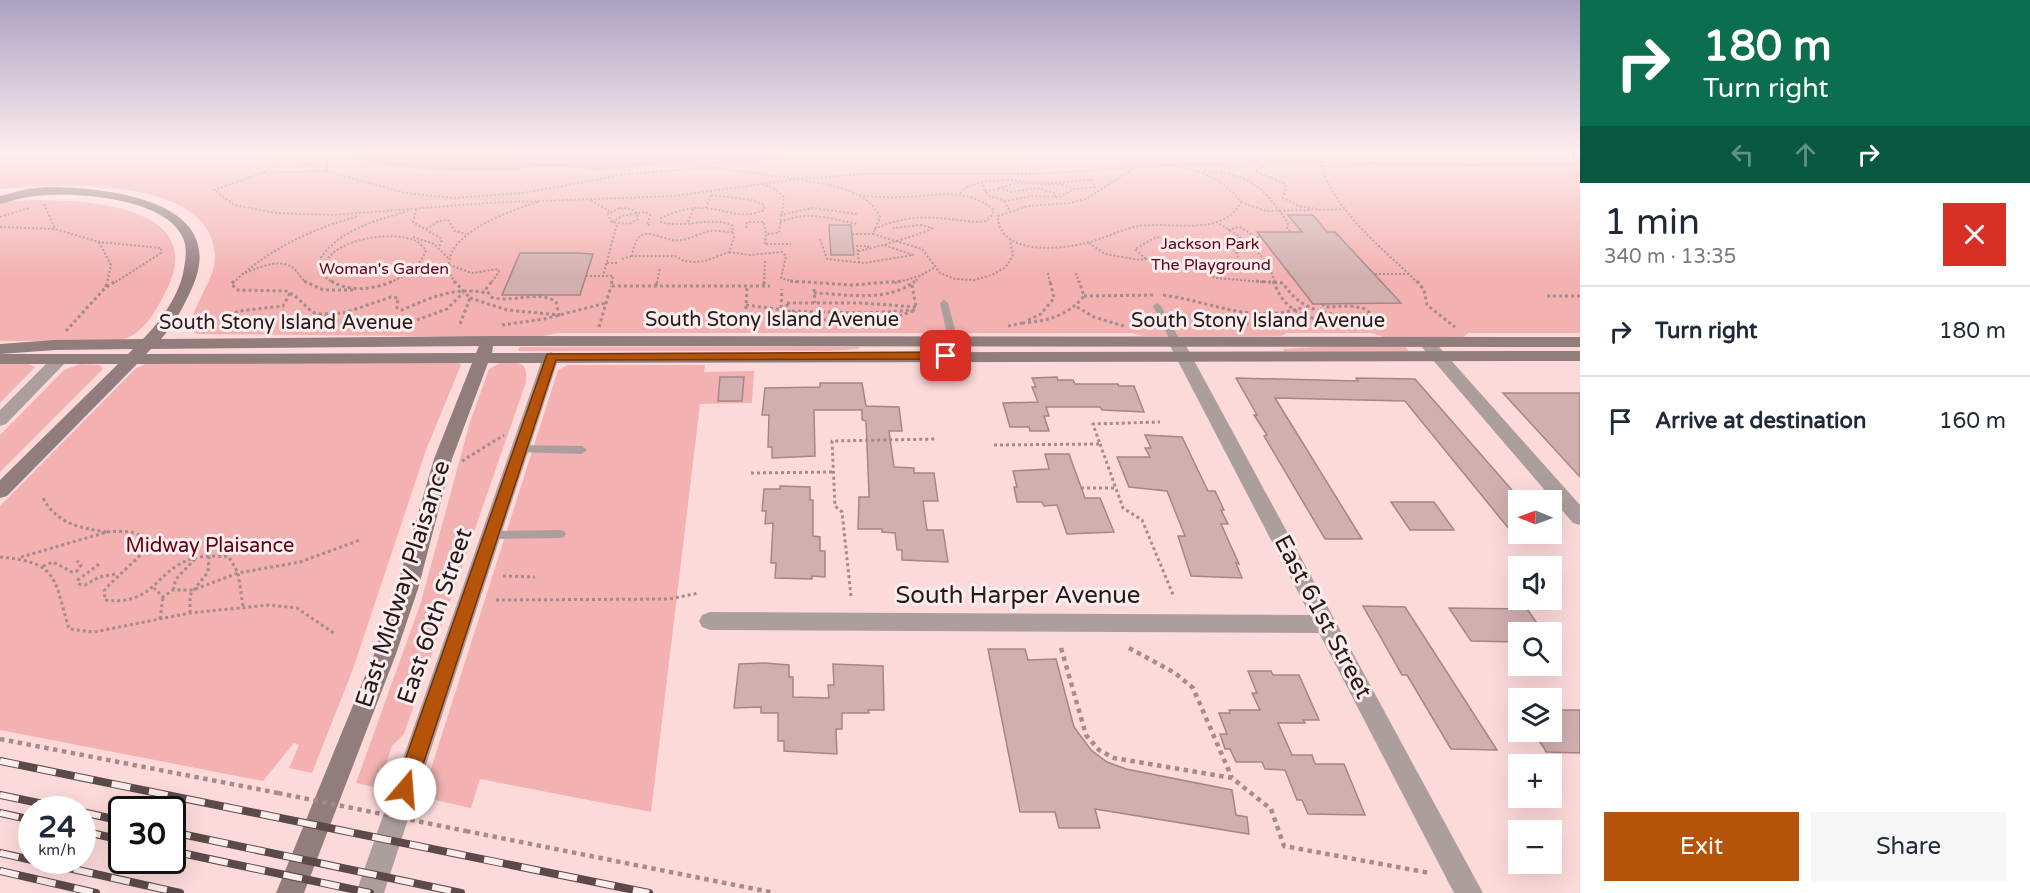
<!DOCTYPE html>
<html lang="en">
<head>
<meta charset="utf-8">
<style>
  :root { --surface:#fff; --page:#f6f6f7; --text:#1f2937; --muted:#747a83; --line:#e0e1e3; --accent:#b45309 }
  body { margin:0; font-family:"Varela Round",sans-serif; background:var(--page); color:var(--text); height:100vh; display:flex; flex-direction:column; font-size:22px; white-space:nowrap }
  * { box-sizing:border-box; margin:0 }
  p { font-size:20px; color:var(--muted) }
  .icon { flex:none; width:33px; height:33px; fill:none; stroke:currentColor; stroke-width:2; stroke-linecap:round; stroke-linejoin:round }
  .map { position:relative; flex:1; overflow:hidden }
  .drawer { display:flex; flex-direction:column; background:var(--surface); width:450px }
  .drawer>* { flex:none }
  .guide { background:#0b6e4f; color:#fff; overflow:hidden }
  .needle { width:39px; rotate:271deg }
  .buttons { position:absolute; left:1508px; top:490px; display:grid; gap:12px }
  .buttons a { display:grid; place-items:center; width:54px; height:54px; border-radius:0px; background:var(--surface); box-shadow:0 6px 24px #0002; font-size:30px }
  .speed { position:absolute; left:18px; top:796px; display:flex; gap:12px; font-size:30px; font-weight:700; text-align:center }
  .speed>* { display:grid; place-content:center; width:78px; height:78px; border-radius:50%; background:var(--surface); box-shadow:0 6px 24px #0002; line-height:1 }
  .speed small { font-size:15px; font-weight:400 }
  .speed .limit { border:3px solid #111; border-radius:9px; background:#fff; color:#111 }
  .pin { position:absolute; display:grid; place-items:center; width:51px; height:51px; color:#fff; margin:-26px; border-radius:12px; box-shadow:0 3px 9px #0006 }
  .me { position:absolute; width:66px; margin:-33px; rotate:18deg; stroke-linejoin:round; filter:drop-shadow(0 0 4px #0008) }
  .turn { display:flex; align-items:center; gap:21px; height:126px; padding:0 24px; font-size:27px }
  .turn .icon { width:78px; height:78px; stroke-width:2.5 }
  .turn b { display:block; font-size:42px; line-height:51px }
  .lanes { display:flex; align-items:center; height:57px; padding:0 24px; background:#0003; justify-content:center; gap:30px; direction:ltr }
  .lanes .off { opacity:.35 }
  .round { display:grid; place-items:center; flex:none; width:63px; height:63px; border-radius:0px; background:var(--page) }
  .overview { display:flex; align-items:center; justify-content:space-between; height:102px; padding:0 24px }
  h1 { font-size:36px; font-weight:600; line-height:45px }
  .primary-button { display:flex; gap:12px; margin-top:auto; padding:12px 24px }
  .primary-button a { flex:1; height:69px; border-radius:0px; background:var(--accent); color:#fff; font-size:24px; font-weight:600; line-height:69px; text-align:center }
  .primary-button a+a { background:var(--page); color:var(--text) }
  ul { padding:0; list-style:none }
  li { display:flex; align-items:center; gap:18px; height:90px; padding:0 24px; border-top:2px solid var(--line) }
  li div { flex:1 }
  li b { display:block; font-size:22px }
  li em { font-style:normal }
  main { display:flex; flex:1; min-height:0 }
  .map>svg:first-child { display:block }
</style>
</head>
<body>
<main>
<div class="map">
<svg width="1580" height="893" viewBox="0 0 1580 893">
  <rect width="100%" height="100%" fill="#fddada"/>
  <path fill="#f3b1b1" d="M0 153H1580V333H1468L1464 337H1384L1371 333H1287L1281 336H1143L1132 333H558L538 337 197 334 193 332C187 307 216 283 215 255 211 174 54 184 0 189Z
    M32 200C86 200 212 205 165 293 157 309 145 331 127 338 112 343 94 341 78 341 52 341 26 341 0 341V202Z
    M520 347H859V349L826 351H518Z
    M1314 347H1405L1409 351H1284L1283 349Z
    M443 361 457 362 461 365 426 450 353 669 312 773 289 768 299 745 294 743 263 781 0 730V506L135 369 145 364Z
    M502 362C520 363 528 361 526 382L404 734 392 746 378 788 356 783 421 602 470 422 489 369Z
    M0 364H29L35 367 0 403Z
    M80 364 100 365 103 369 0 472V435L64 370Z
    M568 365H705L704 372 754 371 752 403 700 404 651 812 480 779 471 808 422 797 558 370Z"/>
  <path fill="#f0888b" d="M341 153H819L813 156 726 165 686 161 595 171 571 167H529L516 171H496L431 170 382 165 340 156Z"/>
  <path fill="#d1afaf" stroke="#a58585" stroke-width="1.5" d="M1288 215H1313L1327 232H1335L1401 303 1313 304 1257 232H1302Z
    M829 225H851L854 255H831Z
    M520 253H576L593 254 580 295H502Z
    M720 377H744L742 401H718Z
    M1057 377 1058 380H1073L1075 384H1118L1119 386H1134L1144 412 1102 410 1100 407H1046L1049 416H1044L1049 431H1030L1029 427H1010L1003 403 1038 402 1032 387H1036L1032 378Z
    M1236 378 1358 381 1356 378 1415 379 1518 497V540L1405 401 1275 398 1362 539H1325L1264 436 1267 435 1254 415H1257Z
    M820 383H862L866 406 899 407 902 431H889L894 467 914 468V473H934L938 501H923L927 530H943L948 562 902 560V550H897L895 533 882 532V529H858L859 497H869V494L866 421 862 420V410H814L815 456 772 458V447H768L769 415H762L765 388 820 387Z
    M1503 393H1580V477Z
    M1145 435 1182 437 1208 491H1215L1224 510H1221L1228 524H1221L1239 564 1236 563 1242 578 1191 576 1178 536H1185L1167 491 1129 487 1117 457H1150L1145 448H1151Z
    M1045 454H1069L1085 498H1100L1114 532 1067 534 1057 505 1044 506 1042 502H1017L1014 487H1017L1013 471 1049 469Z
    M780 486 810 487V500H813V536L820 537V551H825V577L812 576V579L775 578 776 563H771L773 523 765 524 766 511H762L764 489H780Z
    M1391 502H1434L1454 530H1410Z
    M1363 606 1405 607 1497 750 1451 749 1407 675H1402Z
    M1449 608 1527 609 1544 633H1518V642L1471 641Z
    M988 649H1025L1028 660 1056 659 1074 727 1091 750 1107 762 1126 769 1232 790 1236 815 1247 817 1249 834 1095 809 1100 828H1059L1055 812H1020Z
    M764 663 789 665V677H793V697L829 698 828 685H834L833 664 883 666 884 710H868L869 713H842V729H836L837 754 784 751V741H778V713H761V707L734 708 739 664Z
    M1248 671H1271L1273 675H1299L1319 720H1303L1305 723H1278L1292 755H1312L1315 764H1344L1365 815 1308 814 1302 800H1297L1285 770 1265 769 1262 762H1236L1230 749H1225L1220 734H1227L1219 713H1230L1229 710H1260L1252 693H1257Z
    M1551 710H1580V753L1546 752 1544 748 1533 732H1551Z"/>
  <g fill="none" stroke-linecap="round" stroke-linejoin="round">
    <path stroke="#a58b8b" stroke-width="2" stroke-dasharray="2 2" stroke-linecap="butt" d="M287 153 292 159 319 169
      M330 153 326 171 262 173 214 190 234 205 276 213 333 215 487 203 675 196 797 179 863 174H1038L1167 165 1272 161 1469 165 1580 163
      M1319 153C1325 205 1383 248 1418 283
      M1271 162 1255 171 1283 183 1286 187 1283 198 1299 206 1321 210
      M1133 169 1086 199 1070 203 1028 206 998 216C998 255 1059 250 1086 243 1104 239 1121 229 1139 226 1172 221 1222 238 1241 202 1224 179 1202 171 1175 166
      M325 171 406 193 453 198 524 193 627 174 692 169 713 168 792 178
      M1204 171C1250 174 1263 186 1288 223L1287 228 1290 232
      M264 172 289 157
      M802 180C830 185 867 189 880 217L873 234 922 249 940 273 955 279 974 280 992 275 1006 267 1013 255 1010 241
      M1003 180 1054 183 1086 180H1091L1095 187 1074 189 1059 197 1031 196 1006 201 990 196 985 191 982 182Z
      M762 184 776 189 784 197 779 233 766 234 765 246
      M1062 184 1074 189
      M711 191V195L752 200 764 205V210C743 220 725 209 703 208 689 207 674 212 661 218V222C685 229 708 216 732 225L734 238 729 252 705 261 695 262 684 261 675 256H632C638 215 660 244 682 240 691 239 700 233 709 231 717 230 726 232 733 232
      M985 191 1000 189
      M960 193 967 187 982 182
      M859 195C875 197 891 198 907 197 939 195 966 188 993 209V214
      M1055 197V193L1037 188 1011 192 999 188 1017 183 1063 185
      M591 200 610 212
      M1004 201 1010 211
      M1241 202 1266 211 1312 210
      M44 204 55 229
      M620 208 631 209 637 213 638 219 629 224 611 222 608 214Z
      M706 208 711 195
      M416 209 413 222 440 238 442 240 439 247
      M1319 210 1345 209
      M780 215 813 208 857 214
      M0 217 29 208
      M612 222 622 216 645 212 650 215 647 225H652
      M688 222 694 208
      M780 222C808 210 830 219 858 224
      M1216 222C1240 236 1268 254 1275 283
      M0 227 55 229 99 242 161 248V253L114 283
      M746 228 747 222H764L766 234
      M426 229 439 221 448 220 455 231 466 234
      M874 229C914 212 935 218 977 222L986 221 993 214
      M1228 230 1240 227 1256 237H1261
      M852 234H873
      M413 237 434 244 449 259
      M820 239 827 259 864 263 913 255 884 245
      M99 242 111 265 107 283
      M1089 243 1105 254 1140 260 1159 257 1172 262 1220 270 1229 271 1235 268 1239 260 1236 251 1226 242 1188 244 1156 237 1135 249 1146 259
      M766 244H791
      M858 251C868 250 927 233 932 228L921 225 893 228
      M729 252 749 255 782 252 786 256 781 278 799 283
      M622 259 632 256
      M607 263H617
      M859 263 857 246H868V250
      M323 265 320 259C340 229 375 221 408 211
      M449 265 472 273 498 269 499 272 491 283
      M1206 267 1209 274 1215 278 1277 283
      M1048 273 1050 283
      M1076 273 1079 283
      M242 274C256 269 279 257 293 268 298 272 301 278 306 283
      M1375 274H1409
      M586 276H603
      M233 283C269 249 311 229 359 216
      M334 283 323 276C319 240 391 229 416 241 419 242 423 247 426 250 420 268 406 275 389 283
      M455 283C426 238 510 211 538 202
      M612 283 613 276H603L617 224
      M657 283 660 267
      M764 283 765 261
      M895 283 920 276 935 267
      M913 283 919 278"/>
    <path stroke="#a58b8b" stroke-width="3" stroke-dasharray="3 3" stroke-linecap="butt" d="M234 281 231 284 238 290 286 291 294 295 312 312 353 326
      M304 281 323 290H356
      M331 281C349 292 374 290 393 281
      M454 281 470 298 459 327
      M612 281 611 286H770
      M790 281 852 285 903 281
      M1256 281 1283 283C1302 314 1335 317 1369 315V312L1363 308 1350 306 1325 307 1322 303
      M1274 281C1284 319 1324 323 1357 322L1361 329
      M1417 281 1424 290 1427 305 1455 327
      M764 285V281
      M912 285 916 307
      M656 286 657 281
      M106 287 107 281
      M814 289 815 303
      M814 293C846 294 888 303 915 281
      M1163 295C1214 302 1252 325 1304 307
      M1084 296 1153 295
      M1547 296H1580
      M470 298 507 310 559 315 556 302C538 289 512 304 491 297L486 289 492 281
      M787 303H862L916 307 914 310 866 313 787 311Z
      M746 305 785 310 850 326
      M1077 307 1094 317 1127 327
      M781 308 782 289
      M1175 313C1212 329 1248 324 1287 320L1293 318 1296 311
      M319 314 344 313 391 297 398 298 397 308 402 310C430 298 455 286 486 293
      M1028 320 1041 314 1054 298 1050 281
      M1022 323C1047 321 1068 316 1084 296L1079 281
      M502 325 544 319 606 303
      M208 326 239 311 283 306 290 293
      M400 326 447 309 463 293
      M871 326 913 311
      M1008 326 1022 323
      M599 327 611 286
      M745 327 747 286
      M66 331 105 288 116 281
      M1100 444 1123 508 1142 520 1174 597
      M994 445 1100 444 1093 424 1160 422
      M462 461 504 435
      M751 473 833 472
      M1081 488H1115
      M107 532C122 531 133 530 146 539L147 549 109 585 104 591 105 600C154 606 154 572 191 559 203 555 217 556 229 557L238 573 193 590H173L163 597 154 588
      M0 557C59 562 54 579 69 629L94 632 190 613 269 605 297 608 335 634
      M21 557 107 532C80 528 57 524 43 498
      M99 564 78 580 79 584 85 585 99 577 117 574
      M43 566 53 562 72 572 77 571 81 565 77 561
      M503 576 535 577
      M173 590 176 579 196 558
      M851 596 842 512 835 506 832 441 937 439
      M496 600 669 599 699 593
      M243 606 238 573 300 562 360 540
      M190 613V595L208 572 209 555
      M160 619 163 597"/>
    <path stroke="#a58b8b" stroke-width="4.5" stroke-dasharray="4.5 4.5" stroke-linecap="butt" d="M1061 648 1086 735 1099 750 1114 758 1232 778 1271 809 1284 846 1430 873
      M1129 648 1175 673 1193 688 1232 778
      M0 739 278 793
      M466 831 775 893"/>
    <path fill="#ad9e9e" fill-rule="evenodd" d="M944 300 948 303 962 356 960 358H954L952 356 940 303Z
      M1157 303 1161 306 1181 342 1179 344H1173L1171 342 1153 306Z
      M520 445 582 446 587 450 582 454 516 452 515 449 516 446Z
      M560 530 564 531 566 534 564 537 560 538 491 539 487 538 485 535 487 532 491 531Z"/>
    <path fill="#ad9e9e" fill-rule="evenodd" d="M1176 337 1184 342 1483 893H1454L1319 633 710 630 702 627 699 621 702 615 710 612 1310 615 1168 342Z
      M1426 337 1432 339 1580 505V525L1573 523 1420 345 1418 342Z
      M551 352 559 357 384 893H356L543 357Z
      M60 354 66 356 68 359 66 362 6 424 0 426V410L54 356Z"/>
    <path fill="#927d7d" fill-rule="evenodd" d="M46 187C104 187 232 199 192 288 184 306 174 325 161 339L489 336 1580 337V347L493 346 492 353 1580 351V361L488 363 452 459 418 589 396 654 304 893H276L374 654 396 589 434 459 472 363 137 364 7 496 0 498V480L118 364H0V354H128L133 349 55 350 0 354V344L55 340 143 339C160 322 177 298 183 274 185 262 188 249 183 238 165 197 74 192 36 196 23 197 12 201 0 204V196L27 189ZM479 346 476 353 146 354 151 349Z"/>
    <g stroke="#5c4a4a" stroke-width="8">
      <path id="rail" d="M0 761 649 893
        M0 795 72 810
        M82 812 122 821
        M0 813 32 820
        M82 831 122 840
        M172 832 461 893
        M172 851 370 893
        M0 853 32 860
        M37 861 180 893
        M0 871 96 893"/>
    </g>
    <use href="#rail" stroke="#fbeded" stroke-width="6" stroke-dasharray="19" stroke-linecap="butt"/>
    <path stroke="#a58b8b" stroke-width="4.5" stroke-dasharray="4.5 4.5" stroke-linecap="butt" d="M278 793 466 831"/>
  </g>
  <linearGradient id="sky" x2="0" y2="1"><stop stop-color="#aba2c3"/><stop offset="0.55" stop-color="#feeeee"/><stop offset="1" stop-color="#feeeee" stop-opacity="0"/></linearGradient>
  <rect width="1580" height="278" fill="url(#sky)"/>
  <path fill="#b45309" stroke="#753606" stroke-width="1.5" d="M946 352 952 356 951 359 556 360 415 789 412 796 405 799 398 796 395 789 547 354Z"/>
  <g text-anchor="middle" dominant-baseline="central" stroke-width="6" stroke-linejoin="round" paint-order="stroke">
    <g font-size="16" fill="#600015" stroke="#fbeded">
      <text x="1210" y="244">Jackson Park</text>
      <text x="1211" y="265">The Playground</text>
      <text x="384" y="269">Woman's Garden</text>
    </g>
    <g font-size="20" fill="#251919" stroke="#fbeded">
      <text x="772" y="320">South Stony Island Avenue</text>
      <text x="1258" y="321">South Stony Island Avenue</text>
      <text x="286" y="323">South Stony Island Avenue</text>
    </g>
    <g font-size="20" fill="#600015" stroke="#fbeded">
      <text x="210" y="546">Midway Plaisance</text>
    </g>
    <g font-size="24" fill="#251919" stroke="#fbeded">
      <text transform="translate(403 584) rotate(-72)">East Midway Plaisance</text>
      <text x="1018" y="595">South Harper Avenue</text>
      <text transform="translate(435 616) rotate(-71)">East 60th Street</text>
      <text transform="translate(1323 617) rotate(62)">East 61st Street</text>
    </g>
  </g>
</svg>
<div class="buttons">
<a><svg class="needle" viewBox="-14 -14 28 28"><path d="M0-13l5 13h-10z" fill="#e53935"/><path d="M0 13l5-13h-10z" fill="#747a83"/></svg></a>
<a><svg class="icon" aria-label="sound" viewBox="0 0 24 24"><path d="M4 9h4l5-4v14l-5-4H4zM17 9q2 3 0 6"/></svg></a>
<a><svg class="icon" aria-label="search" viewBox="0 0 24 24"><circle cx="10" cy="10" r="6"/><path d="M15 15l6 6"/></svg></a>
<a><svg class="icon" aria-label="layers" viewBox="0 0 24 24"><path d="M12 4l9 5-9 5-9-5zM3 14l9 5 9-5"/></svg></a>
<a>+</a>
<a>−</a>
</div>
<div class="speed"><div>24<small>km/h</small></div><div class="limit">30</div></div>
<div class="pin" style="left:946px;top:356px;background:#d93025"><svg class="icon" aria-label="arrive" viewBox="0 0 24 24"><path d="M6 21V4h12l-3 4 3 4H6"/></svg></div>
<svg class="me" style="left:405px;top:789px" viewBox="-20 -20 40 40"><circle r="19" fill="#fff"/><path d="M0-13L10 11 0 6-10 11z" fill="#b45309"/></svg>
</div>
<section class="drawer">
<div class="guide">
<div class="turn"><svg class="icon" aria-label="right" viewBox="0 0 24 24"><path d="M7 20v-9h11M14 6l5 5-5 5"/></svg><div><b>180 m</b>Turn right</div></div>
<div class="lanes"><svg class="icon off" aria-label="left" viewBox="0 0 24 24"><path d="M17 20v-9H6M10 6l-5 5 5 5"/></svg><svg class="icon off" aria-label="ahead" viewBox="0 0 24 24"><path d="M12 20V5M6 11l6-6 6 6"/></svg><svg class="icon" aria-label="right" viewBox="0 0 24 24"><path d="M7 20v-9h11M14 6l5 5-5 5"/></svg></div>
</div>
<div class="overview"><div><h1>1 min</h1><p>340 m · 13:35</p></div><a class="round" style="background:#d93025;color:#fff"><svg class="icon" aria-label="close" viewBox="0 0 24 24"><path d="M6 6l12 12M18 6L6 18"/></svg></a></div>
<ul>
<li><svg class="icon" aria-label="right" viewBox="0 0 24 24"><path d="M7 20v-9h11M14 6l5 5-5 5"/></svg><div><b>Turn right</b></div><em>180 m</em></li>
<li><svg class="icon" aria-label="arrive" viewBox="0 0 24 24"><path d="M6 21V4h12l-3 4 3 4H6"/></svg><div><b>Arrive at destination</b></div><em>160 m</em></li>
</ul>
<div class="primary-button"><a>Exit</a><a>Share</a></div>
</section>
</main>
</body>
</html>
